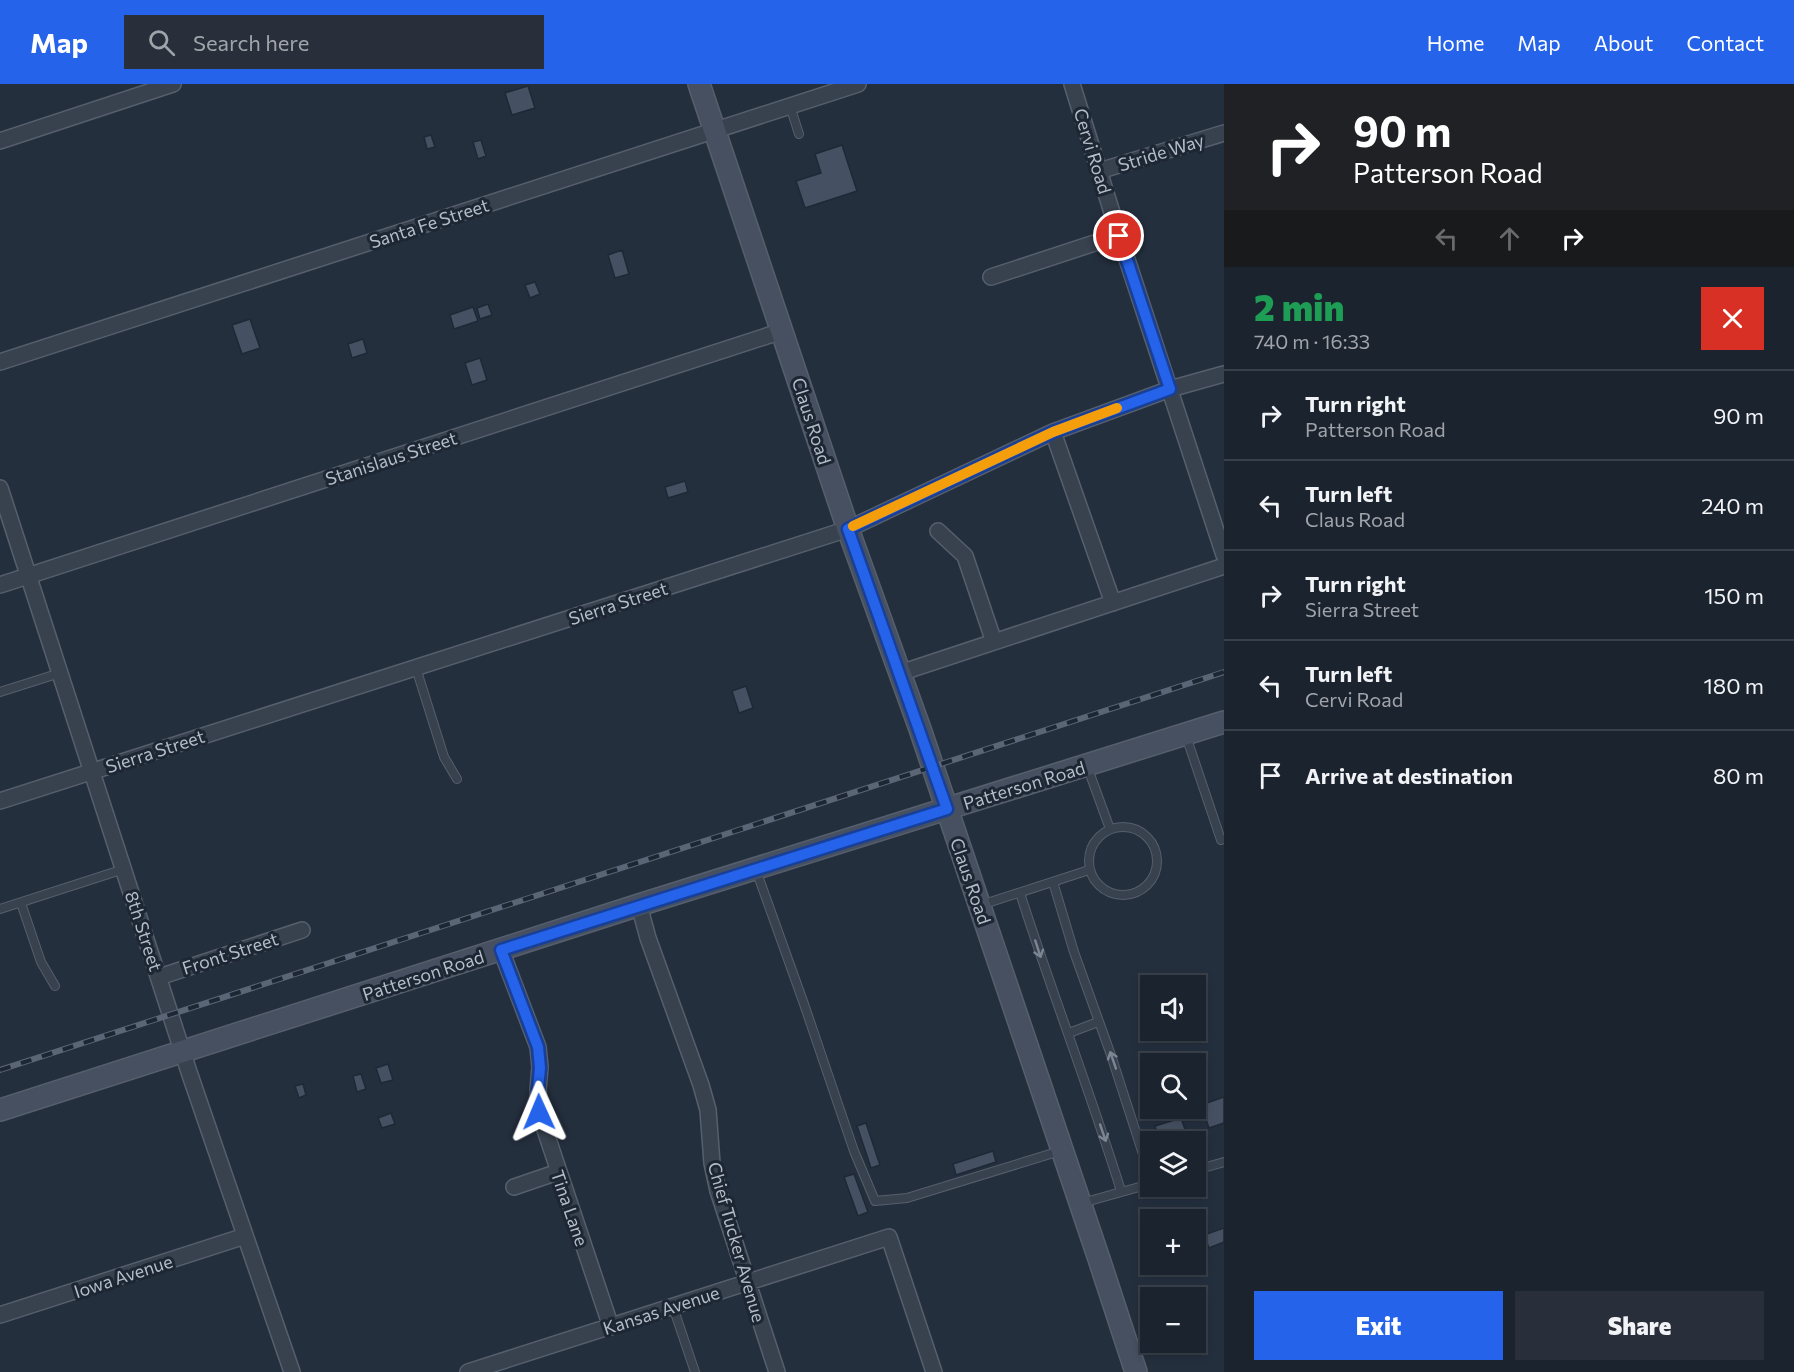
<!DOCTYPE html>
<html lang="en">
<head>
<meta charset="utf-8">
<style>
  :root { --surface:#1b232e; --page:#282f3a; --text:#f1f3f6; --muted:#a0a4aa; --line:#39404a; --accent:#2563eb }
  body { margin:0; font-family:Commissioner,sans-serif; background:var(--page); color:var(--text); height:100vh; display:flex; flex-direction:column; font-size:22px; white-space:nowrap }
  * { box-sizing:border-box; margin:0 }
  p { font-size:20px; color:var(--muted) }
  .icon { flex:none; width:33px; height:33px; fill:none; stroke:currentColor; stroke-width:2; stroke-linecap:round; stroke-linejoin:round }
  .map { position:relative; flex:1; overflow:hidden }
  .details { display:flex; flex-direction:column; background:var(--surface); width:570px }
  .details>* { flex:none }
  .guide { background:#202124; color:#fff; overflow:hidden }
  .controls { position:absolute; left:1140px; top:891px; display:grid; gap:12px }
  .controls a { display:grid; place-items:center; width:66px; height:66px; border-radius:0px; background:var(--surface); box-shadow:0 3px 9px #0003,0 0 0 2px var(--line); font-size:30px }
  .pin { position:absolute; display:grid; place-items:center; width:51px; height:51px; color:#fff; margin:-26px; border:3px solid #fff; border-radius:50%; box-shadow:0 2px 6px #0007 }
  .me { position:absolute; width:66px; margin:-33px; rotate:359deg; stroke-linejoin:round; filter:drop-shadow(0 0 4px #0008) }
  .turn { display:flex; align-items:center; gap:21px; height:126px; padding:0 30px; font-size:27px }
  .turn .icon { width:78px; height:78px; stroke-width:2.5 }
  .turn b { display:block; font-size:42px; line-height:51px }
  .lanes { display:flex; align-items:center; height:57px; padding:0 30px; background:#0003; justify-content:center; gap:30px; direction:ltr }
  .lanes .off { opacity:.35 }
  .round { display:grid; place-items:center; flex:none; width:63px; height:63px; border-radius:0px; background:var(--page) }
  .headline { display:flex; align-items:center; justify-content:space-between; height:102px; padding:0 30px }
  h1 { font-size:36px; font-weight:800; line-height:45px; color:#1e9e55 }
  .cta { display:flex; gap:12px; margin-top:auto; padding:12px 30px }
  .cta a { flex:1; height:69px; border-radius:0px; background:var(--accent); color:#fff; font-size:24px; font-weight:800; line-height:69px; text-align:center }
  .cta a+a { background:var(--page); color:var(--text) }
  ul { padding:0; list-style:none }
  li { display:flex; align-items:center; gap:18px; height:90px; padding:0 30px; border-top:2px solid var(--line) }
  li div { flex:1 }
  li b { display:block; font-size:22px }
  li em { font-style:normal }
  header { display:flex; align-items:center; gap:36px; box-sizing:border-box; height:84px; padding:0 30px; background:var(--accent); color:#fff }
  header strong { font-size:28px }
  nav { display:flex; gap:33px; margin-inline-start:auto; font-size:21px }
  .search { width:420px; height:54px; background:var(--page); display:flex; align-items:center; gap:15px; box-sizing:border-box; padding:0 21px; border-radius:0px; color:var(--muted); font-size:22px }
  main { display:flex; flex:1; min-height:0 }
  .map>svg:first-child { display:block }
</style>
</head>
<body>
<header>
<strong>Map</strong>
<div class="search"><svg class="icon" aria-label="search" viewBox="0 0 24 24"><circle cx="10" cy="10" r="6"/><path d="M15 15l6 6"/></svg>Search here</div>
<nav><a>Home</a><a>Map</a><a>About</a><a>Contact</a></nav>
</header>
<main>
<div class="map">
<svg width="1224" height="1288" viewBox="0 0 1224 1288">
  <rect width="100%" height="100%" fill="#242f3e"/>
  <path fill="#455162" stroke="#1f2835" stroke-width="1.5" d="M528 2 535 24 512 31 505 9Z
    M431 51 435 63 427 65 424 53Z
    M481 56 486 72 478 75 473 58Z
    M842 61 857 107 805 124 796 97 821 89 815 70Z
    M622 166 629 190 615 194 608 171Z
    M535 198 540 210 530 214 525 201Z
    M488 220 492 231 480 235 477 224Z
    M473 223 478 237 454 245 450 231Z
    M250 235 260 264 242 270 232 241Z
    M363 255 367 269 352 274 348 260Z
    M480 274 487 296 472 301 465 279Z
    M685 397 688 408 668 414 665 403Z
    M746 602 753 624 739 629 732 607Z
    M388 980 393 996 381 999 376 984Z
    M361 990 366 1005 357 1008 353 992Z
    M303 1000 306 1011 299 1014 295 1002Z
    M1224 1013V1039L1209 1044 1201 1021Z
    M391 1029 395 1040 382 1044 378 1034Z
    M1181 1034 1186 1048 1160 1057 1155 1042Z
    M866 1039 880 1081 871 1084 857 1042Z
    M993 1067 996 1078 956 1091 953 1080Z
    M854 1090 868 1128 858 1132 844 1093Z
    M1224 1144V1158L1209 1164 1204 1151Z"/>
  <g fill="none" stroke-linecap="round" stroke-linejoin="round">
    <g stroke="#565f6c" stroke-width="10">
      <path id="service" d="M790 22 799 50
        M416 584 444 673 457 695
        M0 608 60 589
        M1186 652 1221 756
        M1087 682 1110 745
        M1089 777a34 34 0 1 1 68 0a34 34 0 1 1-68 0Z
        M756 786 804 920 854 1067 875 1117 907 1114 1060 1067
        M1053 798 1074 868 1111 971 1150 1092
        M1020 809C1052 909 1090 1007 1121 1107
        M21 819 41 878 55 902
        M981 821 1089 786
        M0 825 124 785
        M1069 949 1098 938
        M1196 1086 1224 1078
        M1082 1119 1150 1100
        M673 1223 695 1288"/>
    </g>
    <g stroke="#565f6c" stroke-width="18">
      <path id="minor" d="M1072 0 1119 151 1224 471
        M0 57 173 0
        M1099 87 1224 49
        M991 193 1119 151
        M0 278 858 0
        M1053 348 1113 519
        M0 404 189 988 292 1288
        M938 447 965 472 994 558
        M0 501 782 247
        M900 589 1224 482
        M0 717 848 445 1053 348 1170 305 1224 290
        M639 821 648 854 701 1001 708 1026 712 1079 718 1107 777 1288
        M501 866 538 963 540 983 538 1005 539 1028 611 1243
        M159 893 302 846
        M514 1103 558 1088
        M0 1231 245 1152
        M468 1288 889 1153 934 1288"/>
    </g>
    <g stroke="#565f6c" stroke-width="24">
      <path id="secondary" d="M699 0 848 445 920 645 1099 1175 1136 1288
        M0 1026 639 821 1224 638"/>
    </g>
    <use href="#service" stroke="#38414e" stroke-width="8"/>
    <use href="#minor" stroke="#38414e" stroke-width="15"/>
    <use href="#secondary" stroke="#465061" stroke-width="21"/>
    <g stroke="#5a6575" stroke-width="6">
      <path id="rail" d="M0 986 1224 588"/>
    </g>
    <use href="#rail" stroke="#1d2633" stroke-width="4" stroke-dasharray="11" stroke-linecap="butt"/>
  </g>
  <defs><path id="oneway-shaft" d="M-6 0H5M1.5-3L5.5 0L1.5 3" fill="none" stroke-width="1.6" stroke-linecap="round" stroke-linejoin="round" transform="scale(1.5)"/></defs>
  <g stroke="#7c8592">
    <use href="#oneway-shaft" transform="translate(1038 865) rotate(72)"/>
    <use href="#oneway-shaft" transform="translate(1113 976) rotate(-109)"/>
    <use href="#oneway-shaft" transform="translate(1103 1049) rotate(71)"/>
  </g>
  <g fill="none" stroke-linecap="round" stroke-linejoin="round">
    <g stroke="#184099" stroke-width="15">
      <path id="route" d="M539 1028 538 1005 540 984 538 963 501 866 947 725 848 445 1053 348 1170 305 1119 152"/>
    </g>
    <use href="#route" stroke="#2563eb" stroke-width="10"/>
    <path stroke="#f59e0b" stroke-width="10" d="M853 442 1053 348 1117 324"/>
  </g>
  <g text-anchor="middle" dominant-baseline="central" stroke-width="6" stroke-linejoin="round" paint-order="stroke">
    <g font-size="18" fill="#b4bcc9" stroke="#1d2633">
      <text transform="translate(1093 67) rotate(73)">Cervi Road</text>
      <text transform="translate(1161 68) rotate(-17)">Stride Way</text>
      <text transform="translate(429 139) rotate(-18)">Santa Fe Street</text>
      <text transform="translate(812 337) rotate(72)">Claus Road</text>
      <text transform="translate(391 374) rotate(-18)">Stanislaus Street</text>
      <text transform="translate(618 519) rotate(-18)">Sierra Street</text>
      <text transform="translate(155 667) rotate(-18)">Sierra Street</text>
      <text transform="translate(1024 701) rotate(-17)">Patterson Road</text>
      <text transform="translate(971 797) rotate(71)">Claus Road</text>
      <text transform="translate(144 847) rotate(72)">8th Street</text>
      <text transform="translate(230 869) rotate(-18)">Front Street</text>
      <text transform="translate(423 891) rotate(-18)">Patterson Road</text>
      <text transform="translate(570 1124) rotate(71)">Tina Lane</text>
      <text transform="translate(737 1158) rotate(74)">Chief Tucker Avenue</text>
      <text transform="translate(123 1192) rotate(-18)">Iowa Avenue</text>
      <text transform="translate(661 1226) rotate(-18)">Kansas Avenue</text>
    </g>
  </g>
</svg>
<div class="controls">
<a><svg class="icon" aria-label="sound" viewBox="0 0 24 24"><path d="M4 9h4l5-4v14l-5-4H4zM17 9q2 3 0 6"/></svg></a>
<a><svg class="icon" aria-label="search" viewBox="0 0 24 24"><circle cx="10" cy="10" r="6"/><path d="M15 15l6 6"/></svg></a>
<a><svg class="icon" aria-label="layers" viewBox="0 0 24 24"><path d="M12 4l9 5-9 5-9-5zM3 14l9 5 9-5"/></svg></a>
<a>+</a>
<a>−</a>
</div>
<div class="pin" style="left:1119px;top:152px;background:#d93025"><svg class="icon" aria-label="arrive" viewBox="0 0 24 24"><path d="M6 21V4h12l-3 4 3 4H6"/></svg></div>
<svg class="me" style="left:539px;top:1028px" viewBox="-20 -20 40 40"><path d="M0-17L14 15 0 8-14 15z" fill="#2563eb" stroke="#fff" stroke-width="4"/></svg>
</div>
<section class="details">
<div class="guide">
<div class="turn"><svg class="icon" aria-label="right" viewBox="0 0 24 24"><path d="M7 20v-9h11M14 6l5 5-5 5"/></svg><div><b>90 m</b>Patterson Road</div></div>
<div class="lanes"><svg class="icon off" aria-label="left" viewBox="0 0 24 24"><path d="M17 20v-9H6M10 6l-5 5 5 5"/></svg><svg class="icon off" aria-label="ahead" viewBox="0 0 24 24"><path d="M12 20V5M6 11l6-6 6 6"/></svg><svg class="icon" aria-label="right" viewBox="0 0 24 24"><path d="M7 20v-9h11M14 6l5 5-5 5"/></svg></div>
</div>
<div class="headline"><div><h1>2 min</h1><p>740 m · 16:33</p></div><a class="round" style="background:#d93025;color:#fff"><svg class="icon" aria-label="close" viewBox="0 0 24 24"><path d="M6 6l12 12M18 6L6 18"/></svg></a></div>
<ul>
<li><svg class="icon" aria-label="right" viewBox="0 0 24 24"><path d="M7 20v-9h11M14 6l5 5-5 5"/></svg><div><b>Turn right</b><p>Patterson Road</p></div><em>90 m</em></li>
<li><svg class="icon" aria-label="left" viewBox="0 0 24 24"><path d="M17 20v-9H6M10 6l-5 5 5 5"/></svg><div><b>Turn left</b><p>Claus Road</p></div><em>240 m</em></li>
<li><svg class="icon" aria-label="right" viewBox="0 0 24 24"><path d="M7 20v-9h11M14 6l5 5-5 5"/></svg><div><b>Turn right</b><p>Sierra Street</p></div><em>150 m</em></li>
<li><svg class="icon" aria-label="left" viewBox="0 0 24 24"><path d="M17 20v-9H6M10 6l-5 5 5 5"/></svg><div><b>Turn left</b><p>Cervi Road</p></div><em>180 m</em></li>
<li><svg class="icon" aria-label="arrive" viewBox="0 0 24 24"><path d="M6 21V4h12l-3 4 3 4H6"/></svg><div><b>Arrive at destination</b></div><em>80 m</em></li>
</ul>
<div class="cta"><a>Exit</a><a>Share</a></div>
</section>
</main>
</body>
</html>
